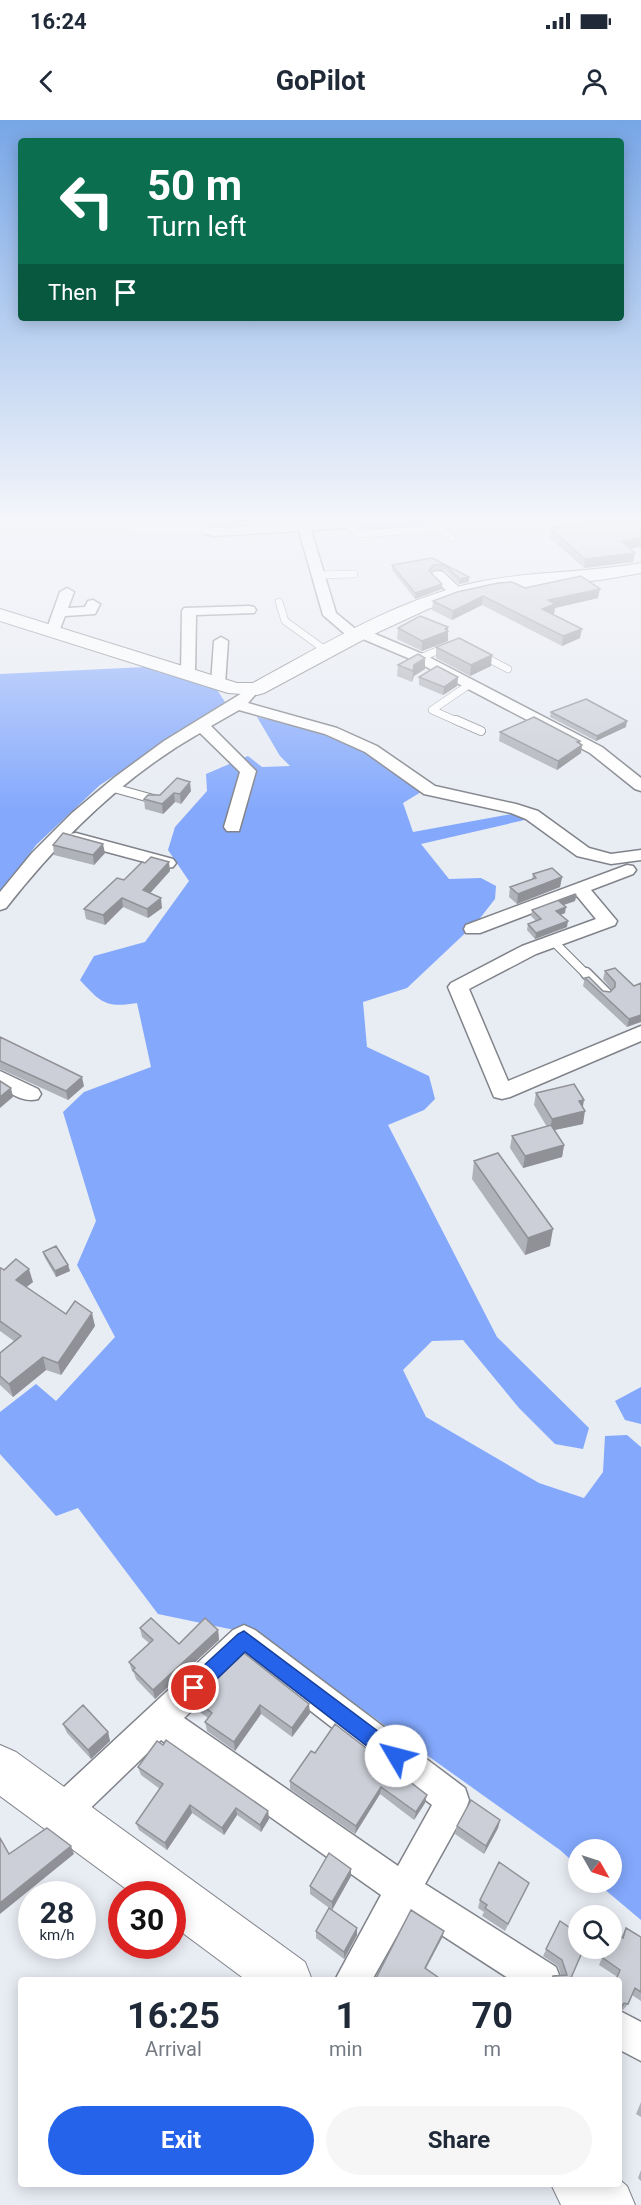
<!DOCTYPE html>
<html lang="en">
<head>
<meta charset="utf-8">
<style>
  :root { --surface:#fff; --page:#f6f6f7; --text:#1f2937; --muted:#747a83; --accent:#2563eb }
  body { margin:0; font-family:Roboto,sans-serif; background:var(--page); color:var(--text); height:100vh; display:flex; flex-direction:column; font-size:22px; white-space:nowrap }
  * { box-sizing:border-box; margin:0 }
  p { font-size:20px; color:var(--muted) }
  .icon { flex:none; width:33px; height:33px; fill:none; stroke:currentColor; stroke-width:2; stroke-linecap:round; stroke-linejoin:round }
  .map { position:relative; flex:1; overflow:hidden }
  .details { position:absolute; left:18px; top:1857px; width:604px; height:210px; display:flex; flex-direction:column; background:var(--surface); border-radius:6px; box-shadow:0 3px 15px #0003 }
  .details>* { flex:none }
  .banner { position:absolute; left:18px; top:18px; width:606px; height:183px; border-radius:6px; box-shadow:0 3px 15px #0003; background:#0b6e4f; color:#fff; overflow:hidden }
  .needle { width:39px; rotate:129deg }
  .buttons { position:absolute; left:568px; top:1719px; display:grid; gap:12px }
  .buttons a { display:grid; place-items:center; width:54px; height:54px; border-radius:50%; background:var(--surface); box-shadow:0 3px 15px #0003; font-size:30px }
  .speed { position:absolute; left:18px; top:1761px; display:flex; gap:12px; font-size:30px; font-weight:700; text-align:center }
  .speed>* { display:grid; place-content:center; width:78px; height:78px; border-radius:50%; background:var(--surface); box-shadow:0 3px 15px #0003; line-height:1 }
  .speed small { font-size:15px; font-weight:400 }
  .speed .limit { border:9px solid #d22; background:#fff; color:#111 }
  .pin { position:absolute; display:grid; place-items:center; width:51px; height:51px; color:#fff; margin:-26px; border:3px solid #fff; border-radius:50%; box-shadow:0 2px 6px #0007 }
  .me { position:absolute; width:66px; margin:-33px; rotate:307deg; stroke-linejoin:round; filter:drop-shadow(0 0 4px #0008) }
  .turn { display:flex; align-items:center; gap:21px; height:126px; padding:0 30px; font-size:27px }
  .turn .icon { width:78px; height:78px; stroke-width:2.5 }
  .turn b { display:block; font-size:42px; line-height:51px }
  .then { display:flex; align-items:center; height:57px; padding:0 30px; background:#0003; gap:12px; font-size:22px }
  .eta { display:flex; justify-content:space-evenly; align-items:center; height:102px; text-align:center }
  .eta b { font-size:36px; font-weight:700; line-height:42px }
  .button { display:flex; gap:12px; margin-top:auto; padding:12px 30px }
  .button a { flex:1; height:69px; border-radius:36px; background:var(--accent); color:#fff; font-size:24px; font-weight:700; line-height:69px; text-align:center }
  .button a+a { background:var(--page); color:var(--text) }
  .status { display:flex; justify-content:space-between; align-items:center; height:42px; padding:0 30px; background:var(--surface); direction:ltr }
  .status svg { height:16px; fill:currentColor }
  header { display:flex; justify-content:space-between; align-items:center; height:78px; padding:0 30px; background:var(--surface); font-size:27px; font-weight:700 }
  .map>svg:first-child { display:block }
</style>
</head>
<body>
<div class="status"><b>16:24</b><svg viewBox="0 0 49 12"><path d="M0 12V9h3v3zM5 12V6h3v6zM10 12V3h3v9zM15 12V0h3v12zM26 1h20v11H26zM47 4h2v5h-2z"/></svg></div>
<header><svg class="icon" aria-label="back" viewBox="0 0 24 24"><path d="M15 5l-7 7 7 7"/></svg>GoPilot<svg class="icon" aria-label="person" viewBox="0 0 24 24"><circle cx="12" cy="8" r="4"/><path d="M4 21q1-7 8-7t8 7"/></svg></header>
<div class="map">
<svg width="641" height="2085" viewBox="0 0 641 2085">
  <rect width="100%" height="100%" fill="#e8ecf3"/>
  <path fill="#83a8fc" d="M358 400H455L429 407 364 411Z
    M145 547 216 568 225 582 100 665 36 725 0 775V554Z
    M257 597 328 613 369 629 426 669 403 683 413 712 512 694 529 699 421 724 449 759 481 758 496 766 495 779 477 802 407 868 363 882 367 927 429 956 435 979 424 990 388 1005 497 1217 589 1308 583 1329 555 1324 519 1288 463 1220 432 1221 403 1250 426 1297 539 1363 584 1378 603 1352 605 1316 627 1315 641 1327V1800L597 1763 612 1762V1730H579V1747L560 1730 258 1515 158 1494 78 1388 56 1396 0 1334V1292L36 1264 56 1281 115 1217 77 1145 96 1101 63 992 84 972 151 947 137 883C106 888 101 883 80 860L94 836 145 822 189 761 168 730 175 707 207 671 206 654 248 636 262 647 290 646 280 636Z
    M641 1267V1304L625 1300 615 1281Z"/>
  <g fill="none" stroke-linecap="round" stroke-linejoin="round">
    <g stroke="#80838a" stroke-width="8">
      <path id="lane-far2" d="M349 404 356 413 362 414 440 408 452 418
        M0 406 72 402 140 410H208
        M318 455 354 454
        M279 482 285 501 328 532
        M479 534 508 549
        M420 538 449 526
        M459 602 432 590 470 564"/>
    </g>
    <g stroke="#80838a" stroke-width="10">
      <path id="lane-far1" d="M456 600 481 611
        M110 667 157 680
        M553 821 587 855"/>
    </g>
    <g stroke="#80838a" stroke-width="13">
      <path id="lane" d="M586 853 606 873"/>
    </g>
    <g stroke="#80838a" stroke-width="3">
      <path id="street" d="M194 400H206L209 407 214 408 354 400 353 407 349 408 311 410 336 493 358 511H368L425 535 602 627 641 658V671L635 669 590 633 415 541 363 519 352 520 323 495 299 411 213 416 200 412Z
        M438 451 443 452 462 470 464 473 462 476H452L433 458 431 455 433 452Z
        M67 468 74 472 68 488 85 487 88 481 93 480 100 484 95 494 65 496 58 514H48L46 511 60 472Z
        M249 486 254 487 256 490 254 493 196 495 195 554 193 557H183L181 554 182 491 184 488Z
        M221 517 228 521 225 564 218 568 211 564 214 521Z
        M247 570 255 575 248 583 337 608 377 626 435 666 516 684 538 691 589 728 611 734 641 730V740L611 744 577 736 526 699 511 693 424 674 365 632 325 614 239 590 211 606 256 651 239 711H227L224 707 240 652 200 613C124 656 60 719 6 788L0 790V772L32 733 72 693 115 657 164 621Z
        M76 713 173 739 176 743 173 747 167 748 70 722 67 718 70 714Z
        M627 745 633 746 636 750 633 754 591 770 617 801 615 805 536 834 469 869 508 961 641 906V921L510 977 502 979 494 977 448 867 451 863 522 826 596 799 577 776 480 813H466L464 809 466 805Z
        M0 951 38 969 41 974 38 979C24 983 12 974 0 967Z
        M244 1505 255 1510 465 1668 469 1680 465 1692 425 1764 556 1847 561 1860H511L409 1794 372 1860H335L381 1775 161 1620 74 1704 62 1708 50 1704 46 1692 50 1680 233 1510ZM245 1540 432 1685 398 1746 184 1598Z
        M620 1891 641 1902V1941L620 1930Z"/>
    </g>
    <g stroke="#80838a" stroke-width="2">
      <path id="secondary" d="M641 443V453L600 460 497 470 456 479 428 489 372 515 264 573 257 575 228 573 0 501V489L237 563H253C325 524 397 479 478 462 531 451 587 453 641 443Z
        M0 1625 16 1632 305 1842 312 1860H246L172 1805V1774H133L0 1676Z
        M620 2060 627 2066 635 2085H561L551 2064H620Z"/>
    </g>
    <use href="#lane-far2" stroke="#fff" stroke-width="7"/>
    <use href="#lane-far1" stroke="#fff" stroke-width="8"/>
    <use href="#lane" stroke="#fff" stroke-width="10"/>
    <use href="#street" fill="#fff" fill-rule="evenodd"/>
    <use href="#secondary" fill="#fff" fill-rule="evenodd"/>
  </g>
  <path fill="#afb2b9" d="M550 408 641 427 630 428 633 442 584 448 549 417Z
    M432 438 469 457V462L459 464 445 450H433L431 453 442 469 415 479 392 450V445Z
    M525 468 598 478 555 488 554 494H552L580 518 562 526 482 485 452 500 432 490 433 481Z
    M398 508 448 521 422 531 397 519Z
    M436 527 491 546 470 556 436 538Z
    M425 538V549L414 556 412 562 397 556 398 545Z
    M419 557H458L457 566 443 575 419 565Z
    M551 592 626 607 596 621 550 597Z
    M500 612 580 621 581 633 557 650 499 621Z
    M177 658 191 671 181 684 175 682 163 694 145 689 144 679 160 675Z
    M53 725 105 733 94 745 54 735Z
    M170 751 150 773 162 788 148 798 123 787 105 805 86 799 84 789 124 760Z
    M533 754 562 757 560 767 517 784 509 777 510 767 532 759Z
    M576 775 575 781 563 785 565 793 560 795 567 807 535 819 527 810 528 804 536 801 531 796 532 790Z
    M605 851 634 866 641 863 627 907 583 866 585 858 603 871 610 872 612 870 603 859Z
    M0 917 84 966 68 980 0 949Z
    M536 973 583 987V1004L554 1010 564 1025 562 1037 523 1048 510 1028 512 1016 547 1007 534 985Z
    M474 1041 550 1126 525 1135 472 1059Z
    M43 1132 68 1145 70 1151 56 1157 45 1138Z
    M0 1148 33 1162 26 1167 66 1194 95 1206 61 1255 46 1250 13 1277 0 1265V1233L14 1221 0 1211Z
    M140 1508 179 1524 218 1510 219 1520 155 1579 136 1559 134 1553 132 1551 129 1542 149 1523 142 1517Z
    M218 1558 310 1593 292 1617 261 1594 235 1631 207 1611 205 1602 208 1598 201 1593 199 1583Z
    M63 1604 108 1612 110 1621 91 1639 67 1613Z
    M315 1633 425 1683 414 1700 380 1674 355 1714 290 1669V1661Z
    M138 1647 268 1691 269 1699 261 1712 237 1695 224 1715 192 1693 167 1730 139 1710 136 1703 160 1669 141 1655Z
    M500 1700 498 1708 484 1734 455 1714 457 1706Z
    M351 1749V1756L332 1790 310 1774V1766Z
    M529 1763 505 1811 482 1796 484 1792 478 1788 480 1780Z
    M560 1801 570 1860H551L553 1856 561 1855 558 1846 543 1836Z
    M357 1808V1815L344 1839 316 1818V1811Z
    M626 1808 641 1817V1881L632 1875 628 1884 623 1890 620 1889V1860H614L616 1856 599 1845 606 1828H612V1816L615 1813 621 1817Z
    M641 1982V1997L636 1994Z
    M641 2050V2061L638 2058Z"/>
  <path fill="#8f9196" d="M641 418V427L619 430 621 421Z
    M635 433 633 442 584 448 585 439Z
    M469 457V462L459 464 460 459Z
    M442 464V469L415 479V473Z
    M600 469 598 478 555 488 554 494 541 499 542 489 548 480Z
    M483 476 482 485 452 500 453 491Z
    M448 507V521L422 531V521Z
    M582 509 580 518 562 526 563 516Z
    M492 535 491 546 470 556 471 545Z
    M425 538V549L414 556 412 562 413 551 414 545Z
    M458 557 457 566 443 575 444 567Z
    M627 601 626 607 596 621 597 616Z
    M580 621 579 627 582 625 581 633 557 650 558 641 577 622Z
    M190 662 191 671 181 684 180 674Z
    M174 673 175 682 163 694 162 684Z
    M103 724 105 733 94 745 93 735Z
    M169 742 170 751 144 780 143 770Z
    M562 757 560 767 517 784 518 774Z
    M576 775 575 781 558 787 559 781Z
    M122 778 123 787 105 805 103 795Z
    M161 778 162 788 148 798 147 789Z
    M566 787 565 793 555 797 556 791Z
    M568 801 567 807 535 819 536 813Z
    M641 895V902L627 907 629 899Z
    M82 957 84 966 68 980 66 971Z
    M11 968 13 977 0 988V977Z
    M584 980 582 992 585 991 583 1004 550 1011 552 999 579 981Z
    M564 1025 562 1037 523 1048 525 1036Z
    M553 1109 550 1126 525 1135 528 1118Z
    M68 1145 70 1151 56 1157 55 1151Z
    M29 1149 33 1162 19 1173 16 1160Z
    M92 1193 95 1206 61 1255 58 1243Z
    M43 1237 46 1250 13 1277 9 1264Z
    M218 1510 219 1520 155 1579 153 1570Z
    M309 1584 310 1593 292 1617V1608Z
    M260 1585 261 1594 235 1631 234 1622Z
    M108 1612 110 1621 91 1639 88 1630Z
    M381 1667 380 1674 355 1714 356 1706Z
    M427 1675 425 1683 414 1700 416 1692Z
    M190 1685 192 1693 167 1730 165 1723Z
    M236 1688 237 1695 224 1715 222 1708Z
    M268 1691 269 1699 261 1712 260 1705Z
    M500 1700 498 1708 484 1734 486 1726Z
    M71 1726 74 1734 0 1794V1783Z
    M351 1749V1756L332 1790V1782Z
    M357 1808V1815L344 1839V1832Z
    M444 1811 442 1818 423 1854 425 1848Z"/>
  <path fill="#cccfd7" stroke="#8f9196" stroke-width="1.5" d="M616 400H639L641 402V418L621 421 635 433 585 439 550 408Z
    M432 438 469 457 460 459 445 445H433L429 451 442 464 415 473 392 445Z
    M581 456 600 469 548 480 555 484 542 489 582 509 563 516 483 476 453 491 433 481 457 472 498 463 512 462 525 468Z
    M420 496 448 507 445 509 448 511 422 521 398 508Z
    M459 518 492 535 471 545 436 527Z
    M418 534 425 538 414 545 413 551 398 545Z
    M437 546 458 557 444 567 419 557Z
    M586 579 627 601 597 616 551 592Z
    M534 597 580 621 577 622 582 625 558 641 500 612Z
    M177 658 190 662 180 674 174 673 162 684 144 679 148 675H160Z
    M63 713 103 724 93 735 53 725Z
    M151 737 169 742 143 770 161 778 147 789 122 778 103 795 84 789 117 758 124 760 142 742 145 743Z
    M552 748 562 757 518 774 510 767 536 758 533 754Z
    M575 774 576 775 559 781 566 787 556 791 568 801 536 813 528 804 541 799 532 790Z
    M615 848 634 866 641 863V895L629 899 585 858 589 857 603 871 610 872 615 867V862L605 851Z
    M0 917 82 957 66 971 0 941Z
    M0 961 11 968 0 977Z
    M574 964 584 980 579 981 585 991 552 999 536 973Z
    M551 1005 564 1025 525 1036 512 1016Z
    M498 1033 553 1109 528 1118 474 1041Z
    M56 1126 68 1145 55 1151 43 1132Z
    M16 1139 29 1149 16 1160 66 1194 75 1181 92 1193 58 1243 43 1237 9 1264 0 1256V1233L21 1216 0 1201V1148H1L4 1150Z
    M151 1498 179 1524 205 1498 218 1510 153 1570 133 1550 135 1548 129 1542 153 1520 140 1508Z
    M244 1533 309 1584 292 1608 260 1585 234 1622 205 1602 212 1593 199 1583 218 1558Z
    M83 1585 108 1612 88 1630 63 1604Z
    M335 1604 427 1675 416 1692 381 1667 356 1706 290 1661 311 1631 315 1633Z
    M166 1620 268 1691 260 1705 236 1688 222 1708 190 1685 165 1723 136 1703 163 1664 138 1647 157 1621 163 1625Z
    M471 1680 500 1700 486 1726 457 1706Z
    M47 1708 71 1726 0 1783V1718L9 1734Z
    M329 1733 351 1749 332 1782 310 1766Z
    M499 1742 529 1763 508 1804 485 1788 487 1785 480 1780Z
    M329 1788 357 1808 344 1832 316 1811Z
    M411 1790 444 1811 425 1848 442 1860H375Z
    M560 1801 579 1814V1828H584L570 1860H552L553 1856 567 1855 562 1840 546 1829Z
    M626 1808 641 1817V1872L635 1868 628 1884 624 1883 622 1886 620 1884V1860H616L620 1850 603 1838 608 1828H612V1818L615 1813 623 1818Z"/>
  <linearGradient id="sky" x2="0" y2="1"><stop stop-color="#77a6e6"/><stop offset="0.58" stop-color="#f5f6fa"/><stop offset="1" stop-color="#f5f6fa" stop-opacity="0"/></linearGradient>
  <rect width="641" height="692" fill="url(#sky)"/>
  <path fill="#2563eb" stroke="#184099" stroke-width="1.5" d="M244 1511 403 1630 406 1636 403 1643 396 1646 389 1643 245 1532 200 1575 194 1577 187 1575 184 1568 187 1561 238 1514Z"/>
</svg>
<div class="buttons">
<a><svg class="needle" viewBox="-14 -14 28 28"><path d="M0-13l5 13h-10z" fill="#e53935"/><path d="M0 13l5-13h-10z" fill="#747a83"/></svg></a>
<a><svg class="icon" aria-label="search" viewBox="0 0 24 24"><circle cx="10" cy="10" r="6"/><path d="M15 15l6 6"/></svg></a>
</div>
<div class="speed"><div>28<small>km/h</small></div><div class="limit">30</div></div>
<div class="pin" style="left:194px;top:1568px;background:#d93025"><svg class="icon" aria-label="arrive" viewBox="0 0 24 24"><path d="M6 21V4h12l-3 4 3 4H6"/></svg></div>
<svg class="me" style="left:396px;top:1636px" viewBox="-20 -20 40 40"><circle r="19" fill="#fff"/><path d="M0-13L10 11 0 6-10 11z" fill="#2563eb"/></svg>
<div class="banner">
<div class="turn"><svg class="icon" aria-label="left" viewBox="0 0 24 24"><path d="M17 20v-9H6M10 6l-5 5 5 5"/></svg><div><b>50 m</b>Turn left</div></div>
<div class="then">Then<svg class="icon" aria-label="arrive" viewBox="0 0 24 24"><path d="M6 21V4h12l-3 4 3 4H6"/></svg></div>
</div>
<section class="details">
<div class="eta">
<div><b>16:25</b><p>Arrival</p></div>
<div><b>1</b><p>min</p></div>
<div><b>70</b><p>m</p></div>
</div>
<div class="button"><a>Exit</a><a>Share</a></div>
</section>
</div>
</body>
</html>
